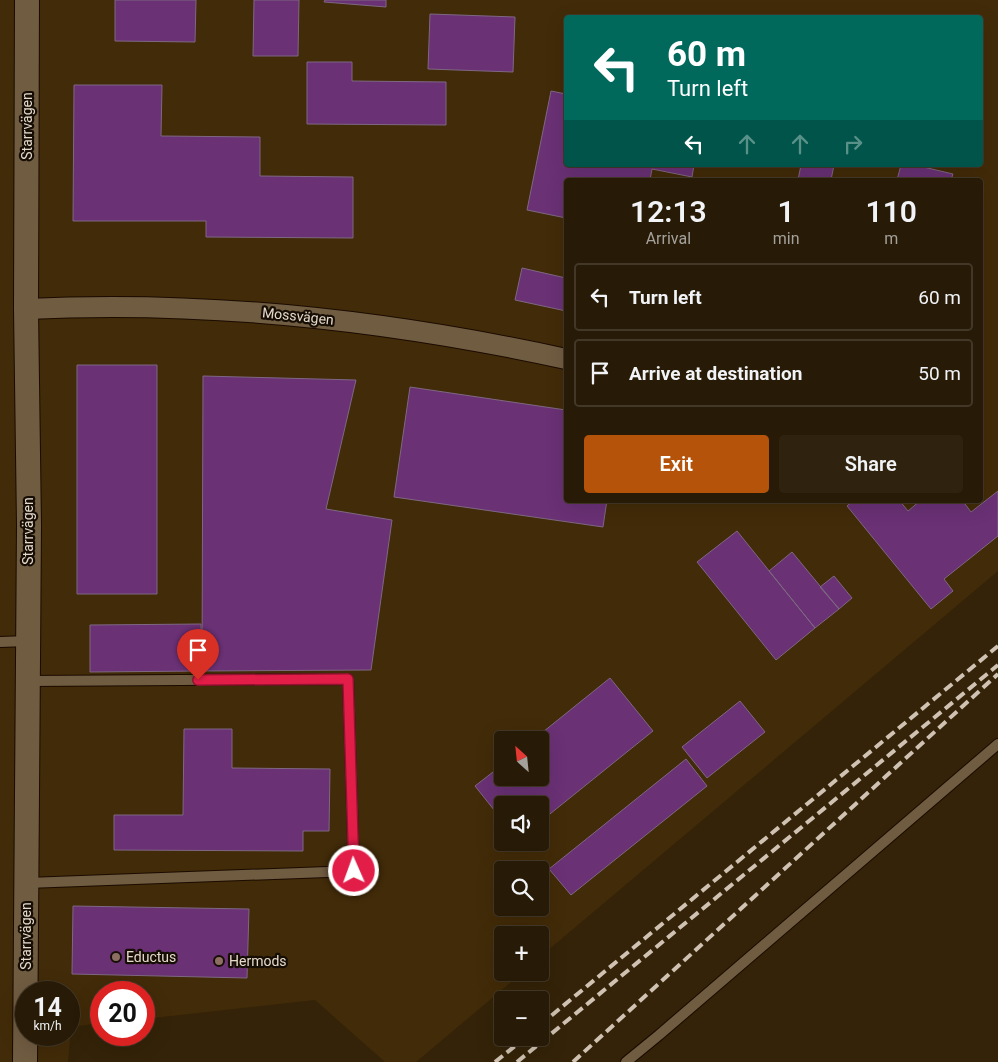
<!DOCTYPE html>
<html lang="en">
<head>
<meta charset="utf-8">
<style>
  :root { --surface:#271a06; --page:#2f2310; --text:#f1f3f6; --muted:#a4a19b; --line:#433828; --accent:#b45309 }
  body { margin:0; font-family:Roboto,sans-serif; background:var(--page); color:var(--text); height:100vh; display:flex; flex-direction:column; font-size:19px; white-space:nowrap }
  * { box-sizing:border-box; margin:0 }
  p { font-size:16px; color:var(--muted) }
  .icon { flex:none; width:28px; height:28px; fill:none; stroke:currentColor; stroke-width:2; stroke-linecap:round; stroke-linejoin:round }
  .map { position:relative; flex:1; overflow:hidden }
  .side { position:absolute; left:564px; top:178px; width:419px; height:325px; display:flex; flex-direction:column; background:var(--surface); border-radius:5px; box-shadow:0 5px 20px #0002,0 0 0 1px var(--line) }
  .side>* { flex:none }
  .hud { position:absolute; left:564px; top:15px; width:419px; height:152px; border-radius:5px; box-shadow:0 5px 20px #0002,0 0 0 1px var(--line); background:#00695c; color:#fff; overflow:hidden }
  .needle { width:32px; rotate:333deg }
  .controls { position:absolute; left:494px; top:731px; display:grid; gap:10px }
  .controls a { display:grid; place-items:center; width:55px; height:55px; border-radius:5px; background:var(--surface); box-shadow:0 5px 20px #0002,0 0 0 1px var(--line); font-size:25px }
  .speed { position:absolute; left:15px; top:981px; display:flex; gap:10px; font-size:25px; font-weight:700; text-align:center }
  .speed>* { display:grid; place-content:center; width:65px; height:65px; border-radius:50%; background:var(--surface); box-shadow:0 5px 20px #0002,0 0 0 1px var(--line); line-height:1 }
  .speed small { font-size:12px; font-weight:400 }
  .speed .limit { border:8px solid #d22; background:#fff; color:#111 }
  .pin { position:absolute; display:grid; place-items:center; width:42px; height:42px; color:#fff; margin:-51px -21px; border-radius:50% 50% 50% 0; rotate:-45deg; box-shadow:0 0 5px #0007 }
  .pin .icon { rotate:45deg }
  .me { position:absolute; width:55px; margin:-28px; rotate:358deg; stroke-linejoin:round; filter:drop-shadow(0 0 4px #0008) }
  .turn { display:flex; align-items:center; gap:18px; height:105px; padding:0 20px; font-size:22px }
  .turn .icon { width:65px; height:65px; stroke-width:2.5 }
  .turn b { display:block; font-size:35px; line-height:42px }
  .lanes { display:flex; align-items:center; height:48px; padding:0 20px; background:#0003; justify-content:center; gap:25px; direction:ltr }
  .lanes .off { opacity:.35 }
  .eta { display:flex; justify-content:space-evenly; align-items:center; height:85px; text-align:center }
  .eta b { font-size:30px; font-weight:600; line-height:35px }
  .button { display:flex; gap:10px; margin-top:auto; padding:10px 20px }
  .button a { flex:1; height:58px; border-radius:5px; background:var(--accent); color:#fff; font-size:20px; font-weight:600; line-height:58px; text-align:center }
  .button a+a { background:var(--page); color:var(--text) }
  ul { padding:0; list-style:none }
  li { display:flex; align-items:center; gap:15px; height:68px; margin:0 10px 8px; padding:0 10px; border:2px solid var(--line); border-radius:5px }
  li div { flex:1 }
  li b { display:block; font-size:19px }
  li em { font-style:normal }
  .map>svg:first-child { display:block }
</style>
</head>
<body>
<div class="map">
<svg width="998" height="1062" viewBox="0 0 998 1062">
  <rect width="100%" height="100%" fill="#342308"/>
  <path fill="#422b08" fill-rule="evenodd" d="M0 0H998V571L540 957V935H502V972L522 973 416 1062H385L315 1000 144 1019V992H101V1023L71 1027 68 1062H0ZM566 18H980V165H566ZM566 180H980V500H566ZM502 740H540V778H502ZM502 805H540V842H502ZM502 870H540V908H502ZM26 992H69V1035H26Z"/>
  <path fill="#6a3175" stroke="#7e6882" d="M115 0H196L195 42 115 41Z
    M254 0H299L298 56H253Z
    M325 0H386V7L324 2Z
    M430 14 515 17 513 72 428 69Z
    M307 62H352V81L446 82V125L307 124Z
    M74 85H162L161 136 260 137V176L353 177V238L206 237V221H73Z
    M551 91 566 94V165H694L692 177 652 169 650 180H566V218L527 210Z
    M801 165H834L831 180H798Z
    M901 165H915L953 174 951 180H897Z
    M522 268 566 278V311L515 300Z
    M77 365H157V594H77Z
    M203 376 356 380 326 509 392 520 371 670 202 671Z
    M410 387 566 410V500H607L603 527 394 497Z
    M998 491V536L944 579 953 591 931 609 847 506 854 500H899L908 511 921 500H962L971 512Z
    M737 531 815 628 776 660 697 562Z
    M792 552 839 609 815 628 769 571Z
    M834 576 852 598 839 609 820 587Z
    M201 624 202 671 90 672V625Z
    M610 678 653 731 540 822V805H502V820L475 786 502 765V778H540V740H533Z
    M740 701 765 732 707 778 682 747Z
    M184 729H232V768L330 769 329 831H303V851L114 850V815H183Z
    M686 759 707 786 571 895 549 869Z
    M73 906 249 909 247 978 72 974Z"/>
  <g fill="none" stroke-linecap="round" stroke-linejoin="round">
    <g stroke="#1b0b00" stroke-width="12">
      <path id="service" d="M0 642 28 641
        M27 883 354 871 348 679 28 681
        M626 1062 659 1035 998 744"/>
    </g>
    <g stroke="#1b0b00" stroke-width="22">
      <path id="minor" d="M26 309C209 300 388 320 566 359"/>
    </g>
    <g stroke="#1b0b00" stroke-width="26">
      <path id="tertiary" d="M25 1062 29 525 26 309 27 0"/>
    </g>
    <use href="#service" stroke="#705c41" stroke-width="10"/>
    <use href="#minor" stroke="#705c41" stroke-width="20"/>
    <use href="#tertiary" stroke="#705c41" stroke-width="24"/>
    <path stroke="#cfc2b2" stroke-width="4" stroke-dasharray="10 5" stroke-linecap="butt" d="M540 1025 998 646
      M495 1062 525 1038
      M517 1062 998 665
      M573 1062 998 674"/>
  </g>
  <g fill="none" stroke-linecap="round" stroke-linejoin="round">
    <g stroke="#92132f" stroke-width="12">
      <path id="route" d="M198 680 348 679 354 871"/>
    </g>
    <use href="#route" stroke="#e11d48" stroke-width="9"/>
  </g>
  <g fill="#8d6e63" stroke="#160e04" stroke-width="2">
    <circle cx="116" cy="957" r="5"/>
    <circle cx="219" cy="961" r="5"/>
  </g>
  <g text-anchor="middle" dominant-baseline="central" stroke-width="4.5" stroke-linejoin="round" paint-order="stroke">
    <g font-size="14" fill="#e6dacb" stroke="#160e04">
      <text transform="translate(27 126) rotate(-90)">Starrvägen</text>
      <text transform="translate(298 316) rotate(6)">Mossvägen</text>
      <text transform="translate(28 531) rotate(-90)">Starrvägen</text>
      <text transform="translate(26 936) rotate(-90)">Starrvägen</text>
    </g>
    <g font-size="14" fill="#e6dacb" stroke="#160e04" text-anchor="start">
      <text x="126" y="957">Eductus</text>
      <text x="229" y="961">Hermods</text>
    </g>
  </g>
</svg>
<div class="controls">
<a><svg class="needle" viewBox="-14 -14 28 28"><path d="M0-13l5 13h-10z" fill="#e53935"/><path d="M0 13l5-13h-10z" fill="#a4a19b"/></svg></a>
<a><svg class="icon" aria-label="sound" viewBox="0 0 24 24"><path d="M4 9h4l5-4v14l-5-4H4zM17 9q2 3 0 6"/></svg></a>
<a><svg class="icon" aria-label="search" viewBox="0 0 24 24"><circle cx="10" cy="10" r="6"/><path d="M15 15l6 6"/></svg></a>
<a>+</a>
<a>−</a>
</div>
<div class="speed"><div>14<small>km/h</small></div><div class="limit">20</div></div>
<div class="pin" style="left:198px;top:680px;background:#d93025"><svg class="icon" aria-label="arrive" viewBox="0 0 24 24"><path d="M6 21V4h12l-3 4 3 4H6"/></svg></div>
<svg class="me" style="left:354px;top:871px" viewBox="-20 -20 40 40"><circle r="17" fill="#e11d48" stroke="#fff" stroke-width="3"/><path d="M0-11L8 9 0 5-8 9z" fill="#fff"/></svg>
<div class="hud">
<div class="turn"><svg class="icon" aria-label="left" viewBox="0 0 24 24"><path d="M17 20v-9H6M10 6l-5 5 5 5"/></svg><div><b>60 m</b>Turn left</div></div>
<div class="lanes"><svg class="icon" aria-label="left" viewBox="0 0 24 24"><path d="M17 20v-9H6M10 6l-5 5 5 5"/></svg><svg class="icon off" aria-label="ahead" viewBox="0 0 24 24"><path d="M12 20V5M6 11l6-6 6 6"/></svg><svg class="icon off" aria-label="ahead" viewBox="0 0 24 24"><path d="M12 20V5M6 11l6-6 6 6"/></svg><svg class="icon off" aria-label="right" viewBox="0 0 24 24"><path d="M7 20v-9h11M14 6l5 5-5 5"/></svg></div>
</div>
<section class="side">
<div class="eta">
<div><b>12:13</b><p>Arrival</p></div>
<div><b>1</b><p>min</p></div>
<div><b>110</b><p>m</p></div>
</div>
<ul>
<li><svg class="icon" aria-label="left" viewBox="0 0 24 24"><path d="M17 20v-9H6M10 6l-5 5 5 5"/></svg><div><b>Turn left</b></div><em>60 m</em></li>
<li><svg class="icon" aria-label="arrive" viewBox="0 0 24 24"><path d="M6 21V4h12l-3 4 3 4H6"/></svg><div><b>Arrive at destination</b></div><em>50 m</em></li>
</ul>
<div class="button"><a>Exit</a><a>Share</a></div>
</section>
</div>
</body>
</html>
